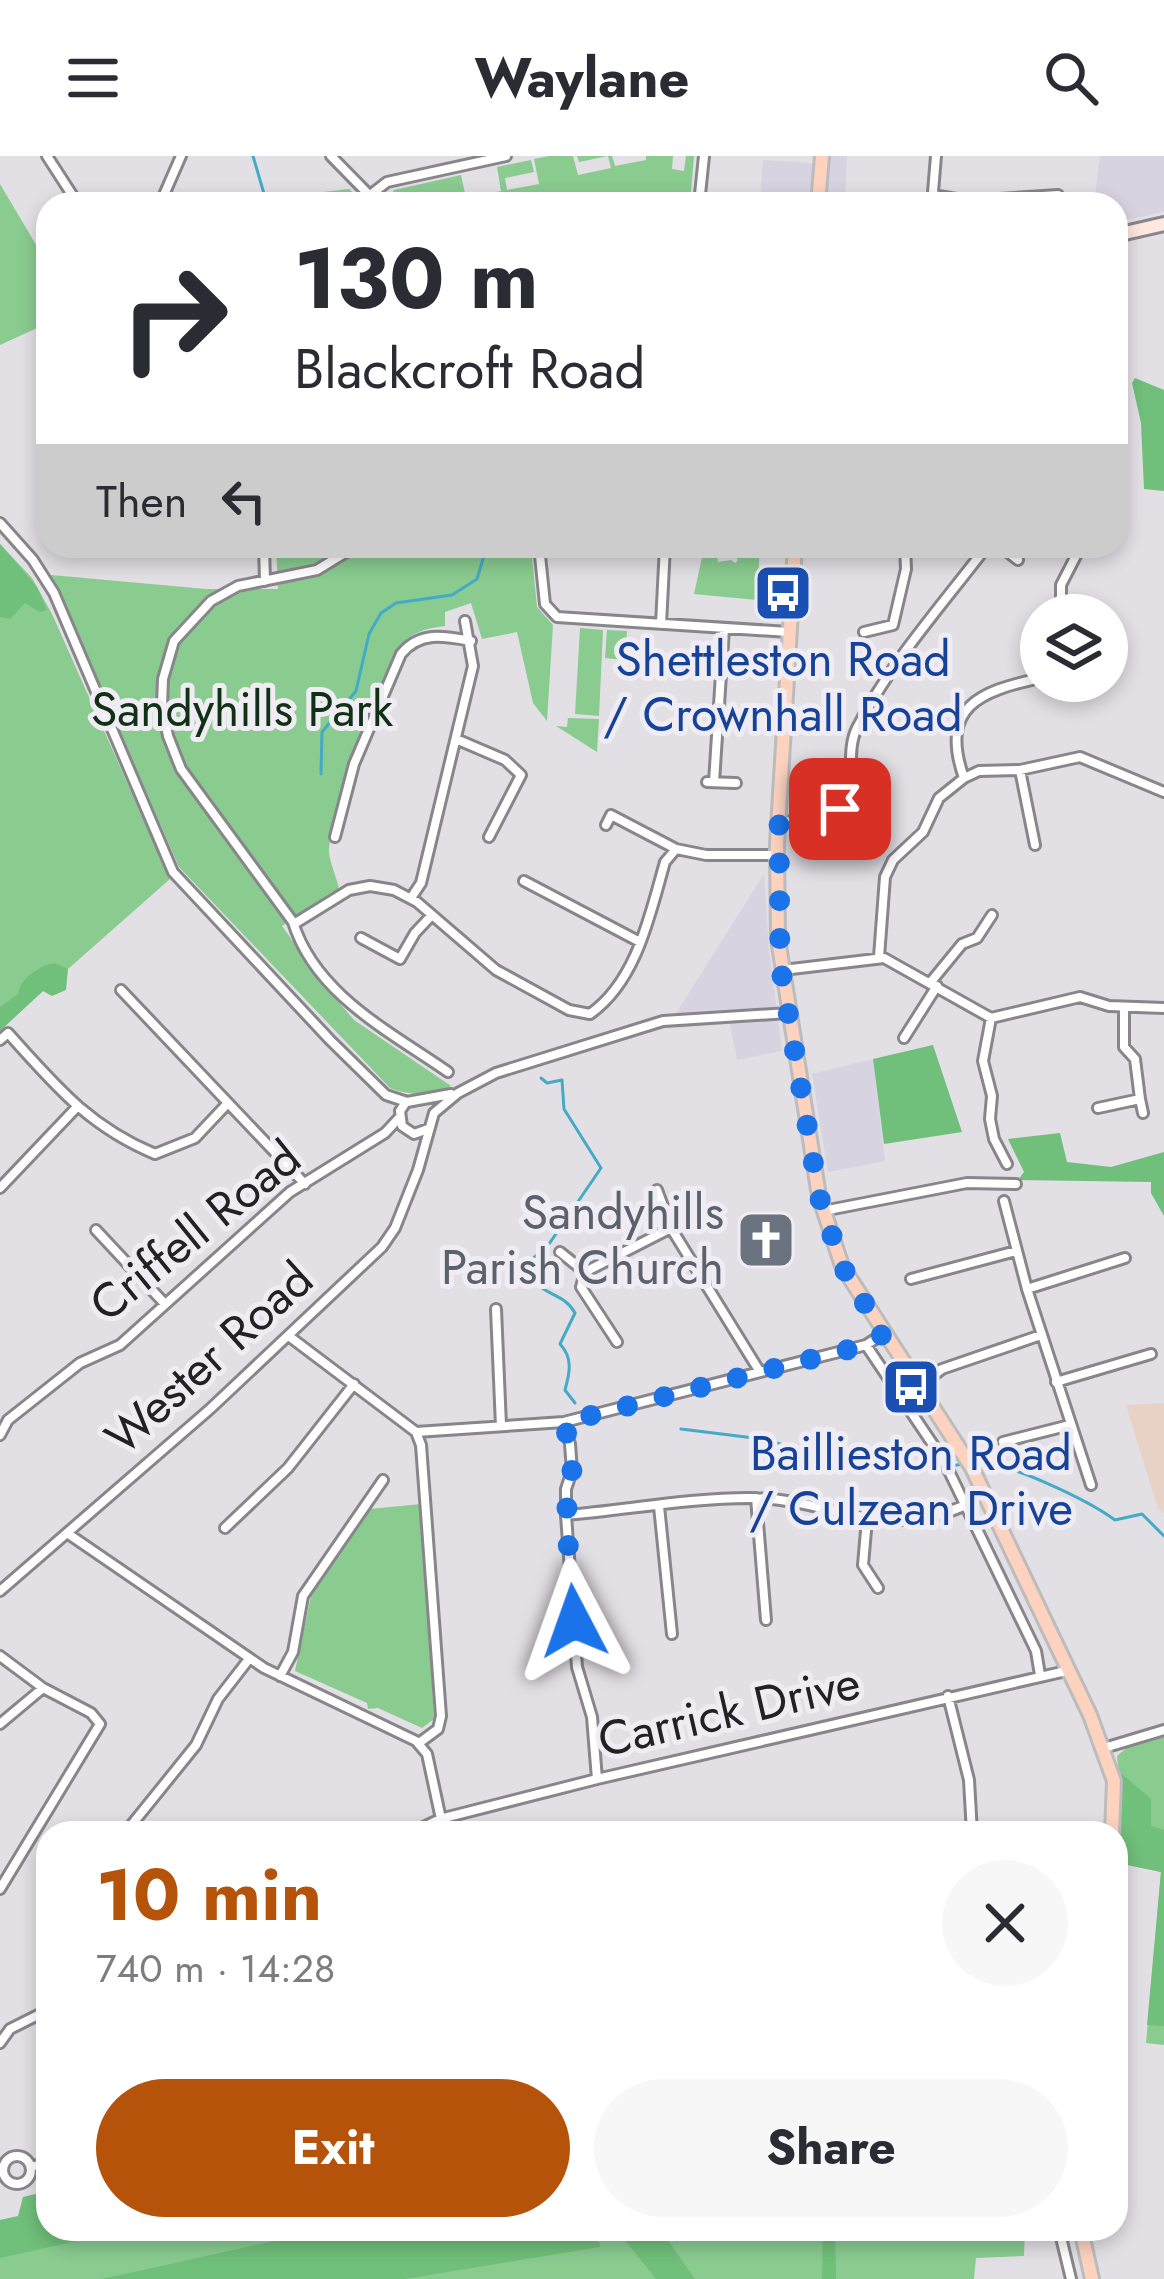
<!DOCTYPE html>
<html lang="en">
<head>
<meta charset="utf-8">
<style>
  :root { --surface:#fff; --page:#f7f7f7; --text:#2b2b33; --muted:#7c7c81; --accent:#b45309 }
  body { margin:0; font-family:Jost,sans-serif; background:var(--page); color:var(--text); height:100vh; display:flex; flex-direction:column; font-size:45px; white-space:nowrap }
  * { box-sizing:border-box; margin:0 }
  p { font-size:39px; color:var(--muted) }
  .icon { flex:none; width:66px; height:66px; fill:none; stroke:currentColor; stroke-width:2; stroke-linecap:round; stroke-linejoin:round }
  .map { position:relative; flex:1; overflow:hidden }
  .sheet { position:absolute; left:36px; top:1665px; width:1092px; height:420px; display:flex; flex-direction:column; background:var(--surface); border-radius:36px; box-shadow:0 6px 18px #0003 }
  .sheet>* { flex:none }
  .hud { position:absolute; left:36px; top:36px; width:1092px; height:366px; border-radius:36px; box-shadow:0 6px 18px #0003; background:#fff; color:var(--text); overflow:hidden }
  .tools { position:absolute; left:1020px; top:438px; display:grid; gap:24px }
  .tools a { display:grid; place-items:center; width:108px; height:108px; border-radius:50%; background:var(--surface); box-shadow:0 6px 18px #0003; font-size:60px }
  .pin { position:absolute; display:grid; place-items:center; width:102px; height:102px; color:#fff; margin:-51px; border-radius:24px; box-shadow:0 6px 18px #0006 }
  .me { position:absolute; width:132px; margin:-66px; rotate:356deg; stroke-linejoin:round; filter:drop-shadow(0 0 9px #0008) }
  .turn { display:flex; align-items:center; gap:42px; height:252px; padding:0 60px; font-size:54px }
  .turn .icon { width:156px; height:156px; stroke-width:2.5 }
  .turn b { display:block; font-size:84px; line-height:102px }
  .then { display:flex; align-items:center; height:114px; padding:0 60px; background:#0003; gap:24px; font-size:45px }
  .round { display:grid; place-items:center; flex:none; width:126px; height:126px; border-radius:63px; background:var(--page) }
  .overview { display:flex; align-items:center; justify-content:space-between; height:204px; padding:0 60px }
  h1 { font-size:72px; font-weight:700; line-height:90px; color:var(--accent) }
  .button { display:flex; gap:24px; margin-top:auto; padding:24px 60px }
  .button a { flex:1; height:138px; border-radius:72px; background:var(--accent); color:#fff; font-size:48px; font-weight:700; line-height:138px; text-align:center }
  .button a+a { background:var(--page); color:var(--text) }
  header { display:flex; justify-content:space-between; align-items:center; height:156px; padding:0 60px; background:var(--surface); font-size:54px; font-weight:700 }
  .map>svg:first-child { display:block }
</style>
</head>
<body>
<header><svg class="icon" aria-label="menu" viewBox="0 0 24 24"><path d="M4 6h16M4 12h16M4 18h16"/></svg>Waylane<svg class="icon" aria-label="search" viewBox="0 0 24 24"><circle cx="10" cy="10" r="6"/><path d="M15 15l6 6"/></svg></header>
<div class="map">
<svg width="1164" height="2123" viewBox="0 0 1164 2123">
  <rect width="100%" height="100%" fill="#e2dfe5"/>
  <path fill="#d8d3e0" d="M824 0H847L845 48H760L763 4 822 8Z
    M1100 0H1164V56L1116 66V48H1094Z
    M764 718 769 795 782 895 737 904 730 868 666 873Z
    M873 903 885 1005 828 1016 812 918Z"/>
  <path fill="#e8d2c5" d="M1164 1247V1357L1158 1353 1126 1249Z"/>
  <path fill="#8acb90" d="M549 0H573L578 19 611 12 608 0 579 6 577 0H612L615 10 646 4V0H673L672 13 684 15 686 0H694L690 48H681L678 38 646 48H447L449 38 437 36 434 48H393L389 44 394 34 461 19 466 42 501 35 497 11 531 4 534 16 505 22 507 34 539 28 534 3Z
    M0 28 48 109V167L0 189Z
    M349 33 365 48H300L323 36Z
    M0 388 32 422 52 458 170 723 0 873Z
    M276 390H531L537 451 553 469 547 565 533 547 517 476 482 483 471 447 445 456V470C430 472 413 475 403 487 383 510 327 667 329 697 330 707 337 722 339 733L282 770 324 829 354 864 451 930C432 940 409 940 390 932L179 711 51 419 206 433H278Z
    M733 390H760L757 444 694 438 703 397 717 398 718 406 731 404 735 407 738 404 733 398Z
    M580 472 603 474 599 560 575 558Z
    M607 474 627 475 625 504 605 502Z
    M568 562 599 563 597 596 556 570 567 571Z
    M422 1348 434 1563 422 1572 378 1552 368 1553 367 1547 295 1515 311 1440 365 1357 369 1353Z
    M1164 1579V1889L1146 1887 1161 1716 1118 1707 1122 1647 1117 1600 1130 1589Z
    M0 2064 48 2073H1025L1024 2100 976 2102 974 2123H0Z"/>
  <path fill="#70bf7a" d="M1135 222 1164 234V335L1144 333 1141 267 1132 227Z
    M0 388 37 431 47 454 40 456 25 447 10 463 0 461Z
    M54 807 68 813 66 834 52 840 43 835 0 875V851L18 838C20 823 39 810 54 807Z
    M933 889 962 976 884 988 873 903Z
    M1060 977 1067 1006 1111 1011 1164 996V1060L1151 1037V1026L1018 1024 1024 1016 1008 983Z
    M1122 1618 1151 1643V1670L1164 1674V1870L1147 1869 1161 1716 1118 1707Z
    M48 2035V2073H131L0 2102V2064L18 2060 23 2041Z
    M329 2073H596L600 2091 405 2123H102Z
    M616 2073H660L695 2123H656Z
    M823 2073H835L836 2123H822Z"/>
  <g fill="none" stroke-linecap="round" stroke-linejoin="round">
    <path stroke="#45aac5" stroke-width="3" d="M253 0 267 48
      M321 618 322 576 356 535 369 478 381 457 396 447 452 439 477 423 487 390
      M541 922 547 927 562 924 564 953 601 1012 549 1088 531 1104C530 1143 561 1131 575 1157L560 1188C573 1202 570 1216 565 1234L575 1247
      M681 1273 762 1283 867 1312 928 1313 964 1308
      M974 1307C1004 1303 1089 1345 1115 1364L1142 1358 1164 1380"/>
    <g stroke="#88858b" stroke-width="14">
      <path id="minor" d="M47 0 78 48
        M331 0 378 48
        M933 39 968 45 1058 39
        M369 40 387 26 506 0
        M160 48 181 0
        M699 48 704 0
        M932 48 936 0
        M0 367 33 404 54 437 173 716 330 884 386 939 407 946 451 938
        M264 390 265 425
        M356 390 317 414 238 430 211 445 174 485 163 523 162 550 168 580 181 613 293 766C315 838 389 875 448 916
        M539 390 545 448 557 461 789 476
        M845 390H869
        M1000 390 1018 404
        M1061 459V429L1081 390
        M661 468 665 390
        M864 476 893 469 906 413 905 390
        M456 583 505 604 521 619 489 681
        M1020 614 1035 689
        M964 622C939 551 979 535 1041 522
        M707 626 736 627
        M714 626 724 472
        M779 665C799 666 825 671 840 653 859 630 844 598 857 572 890 507 943 448 987 390
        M606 669 611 659 676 693 706 699H776
        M335 681 354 608 401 498C420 475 444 480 471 485
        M524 725 640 786
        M411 742 421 727 473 510 465 465
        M294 768 349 734 370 730 394 734 417 746 496 814 569 854 590 858C637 825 650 758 665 706L676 693
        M361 782 400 803 415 777 431 760
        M879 801 885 721 893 704 923 676 939 642 964 622 979 615 1020 614 1080 601 1164 636
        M783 814 884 802 991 862 1080 841 1109 850 1164 852
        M930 827 962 788 977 782 992 759
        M121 834 305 1028
        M991 862 983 905 992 940 990 963 994 983 1007 1008
        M904 882 937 830
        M0 884 8 877C55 929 88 970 155 998L195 982 228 947
        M1140 943 1143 957
        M406 946 400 955 402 970 414 978 428 973
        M1098 952 1140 943 1135 903 1124 891V851
        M0 1032 76 952
        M657 1034 671 1072 760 1216
        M1004 1045 1027 1133 1091 1329
        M823 1055 967 1027 1016 1028
        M96 1074 165 1148
        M560 1096 585 1116
        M911 1123 1016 1095
        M1027 1133 1125 1102
        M496 1153 501 1270
        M290 1181 416 1276
        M617 1186 581 1131 585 1116 671 1072
        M866 1189 944 1305 1036 1495 1040 1519
        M1056 1226 1151 1198
        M919 1230 942 1213 1041 1179
        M564 1266 570 1288 572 1315 566 1333V1359L577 1511 592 1561 597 1623
        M416 1276 564 1266 866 1189 883 1178
        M416 1276 421 1289 441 1560 438 1573 419 1587
        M0 1279 8 1264 80 1207 120 1189 290 1036 385 977 399 962
        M1003 1286 1070 1269
        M756 1342 766 1464
        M659 1350 672 1478
        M566 1359C627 1354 688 1342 750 1342 832 1342 880 1387 966 1349
        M867 1363 863 1409 878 1432
        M225 1372 288 1312 354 1228
        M67 1377 264 1512 416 1585 427 1598 444 1677
        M0 1435 210 1253 382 1091 395 1072 418 1014 434 957 458 937 496 917 663 865 789 857
        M0 1500 43 1532 91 1557 100 1568 0 1733
        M280 1520 293 1496 303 1440 383 1324
        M948 1540 969 1624 972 1677
        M0 1568 43 1532
        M1104 1592 1164 1574
        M125 1677 196 1589 218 1543 249 1503
        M411 1677 440 1663 597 1623 1066 1515
        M0 1887 10 1873 48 1854
        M3 2014a14 14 0 1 1 28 0a14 14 0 1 1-28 0Z
        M31 2011 48 2006
        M1059 2073 1071 2123"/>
    </g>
    <g stroke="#88858b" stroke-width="18">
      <path id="secondary" d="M1116 79 1164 68"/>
    </g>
    <g stroke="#bdbcbd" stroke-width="18">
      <path id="primary" d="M818 48 822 0
        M795 390 777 688 778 783 819 1040 842 1110 972 1312 1090 1559 1114 1625 1112 1677
        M1081 2073 1092 2123"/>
    </g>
    <use href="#minor" stroke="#fff" stroke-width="8"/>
    <use href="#secondary" stroke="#fee8df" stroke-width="12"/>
    <use href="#primary" stroke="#fdd2bf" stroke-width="12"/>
  </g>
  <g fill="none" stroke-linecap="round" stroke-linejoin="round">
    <path stroke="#1a73e8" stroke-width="21" stroke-dasharray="0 37.8" d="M574 1465 566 1359 572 1315 565 1266 866 1189 883 1178 842 1110 819 1040 780 808 779 665H822L840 653"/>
  </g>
  <defs>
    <g id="bus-square" transform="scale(3)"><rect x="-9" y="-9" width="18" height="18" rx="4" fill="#1a4fb4" stroke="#efedf3"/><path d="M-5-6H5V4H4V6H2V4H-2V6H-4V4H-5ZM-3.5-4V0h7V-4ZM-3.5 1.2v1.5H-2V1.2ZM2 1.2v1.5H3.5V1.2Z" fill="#fff"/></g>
    <g id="church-square" transform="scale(3)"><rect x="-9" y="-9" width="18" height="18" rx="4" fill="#6b7280" stroke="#efedf3"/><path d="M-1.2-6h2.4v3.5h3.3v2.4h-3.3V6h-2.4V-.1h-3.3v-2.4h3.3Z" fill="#fff"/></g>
  </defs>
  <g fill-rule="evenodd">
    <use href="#bus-square" x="783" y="437"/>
    <use href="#church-square" x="766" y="1084"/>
    <use href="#bus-square" x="911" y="1231"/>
  </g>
  <g text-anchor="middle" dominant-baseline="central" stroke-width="10" stroke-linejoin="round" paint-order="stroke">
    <g font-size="48" fill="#164399" stroke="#efedf3">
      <text x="783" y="503">Shettleston Road<tspan x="783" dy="55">/ Crownhall Road</tspan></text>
      <text x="911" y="1297">Baillieston Road<tspan x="911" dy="55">/ Culzean Drive</tspan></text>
    </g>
    <g font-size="48" fill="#113116" stroke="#efedf3">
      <text x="242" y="553">Sandyhills Park</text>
    </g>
    <g font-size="48" fill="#5b616d" stroke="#efedf3" text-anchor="end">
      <text x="724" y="1056">Sandyhills<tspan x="724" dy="55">Parish Church</tspan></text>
    </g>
    <g font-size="48" fill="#222123" stroke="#efedf3">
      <text transform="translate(195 1075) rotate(-39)">Criffell Road</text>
      <text transform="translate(209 1202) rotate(-42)">Wester Road</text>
      <text transform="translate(729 1555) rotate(-13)">Carrick Drive</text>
    </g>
  </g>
</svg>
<div class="tools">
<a><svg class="icon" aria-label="layers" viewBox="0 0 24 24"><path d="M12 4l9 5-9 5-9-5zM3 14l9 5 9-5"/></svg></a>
</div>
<div class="pin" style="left:840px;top:653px;background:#d93025"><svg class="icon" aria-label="arrive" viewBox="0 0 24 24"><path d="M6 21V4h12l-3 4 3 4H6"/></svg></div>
<svg class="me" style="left:574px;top:1465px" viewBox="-20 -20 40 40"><path d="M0-17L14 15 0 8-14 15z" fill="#1a73e8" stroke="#fff" stroke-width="4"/></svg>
<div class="hud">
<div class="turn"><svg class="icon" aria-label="right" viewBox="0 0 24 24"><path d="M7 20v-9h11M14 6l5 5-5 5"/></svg><div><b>130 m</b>Blackcroft Road</div></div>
<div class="then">Then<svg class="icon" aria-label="left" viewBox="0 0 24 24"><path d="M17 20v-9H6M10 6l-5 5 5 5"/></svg></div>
</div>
<section class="sheet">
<div class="overview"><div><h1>10 min</h1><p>740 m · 14:28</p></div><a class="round"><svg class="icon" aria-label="close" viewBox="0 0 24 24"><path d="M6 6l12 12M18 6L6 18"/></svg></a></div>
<div class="button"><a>Exit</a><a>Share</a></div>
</section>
</div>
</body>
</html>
